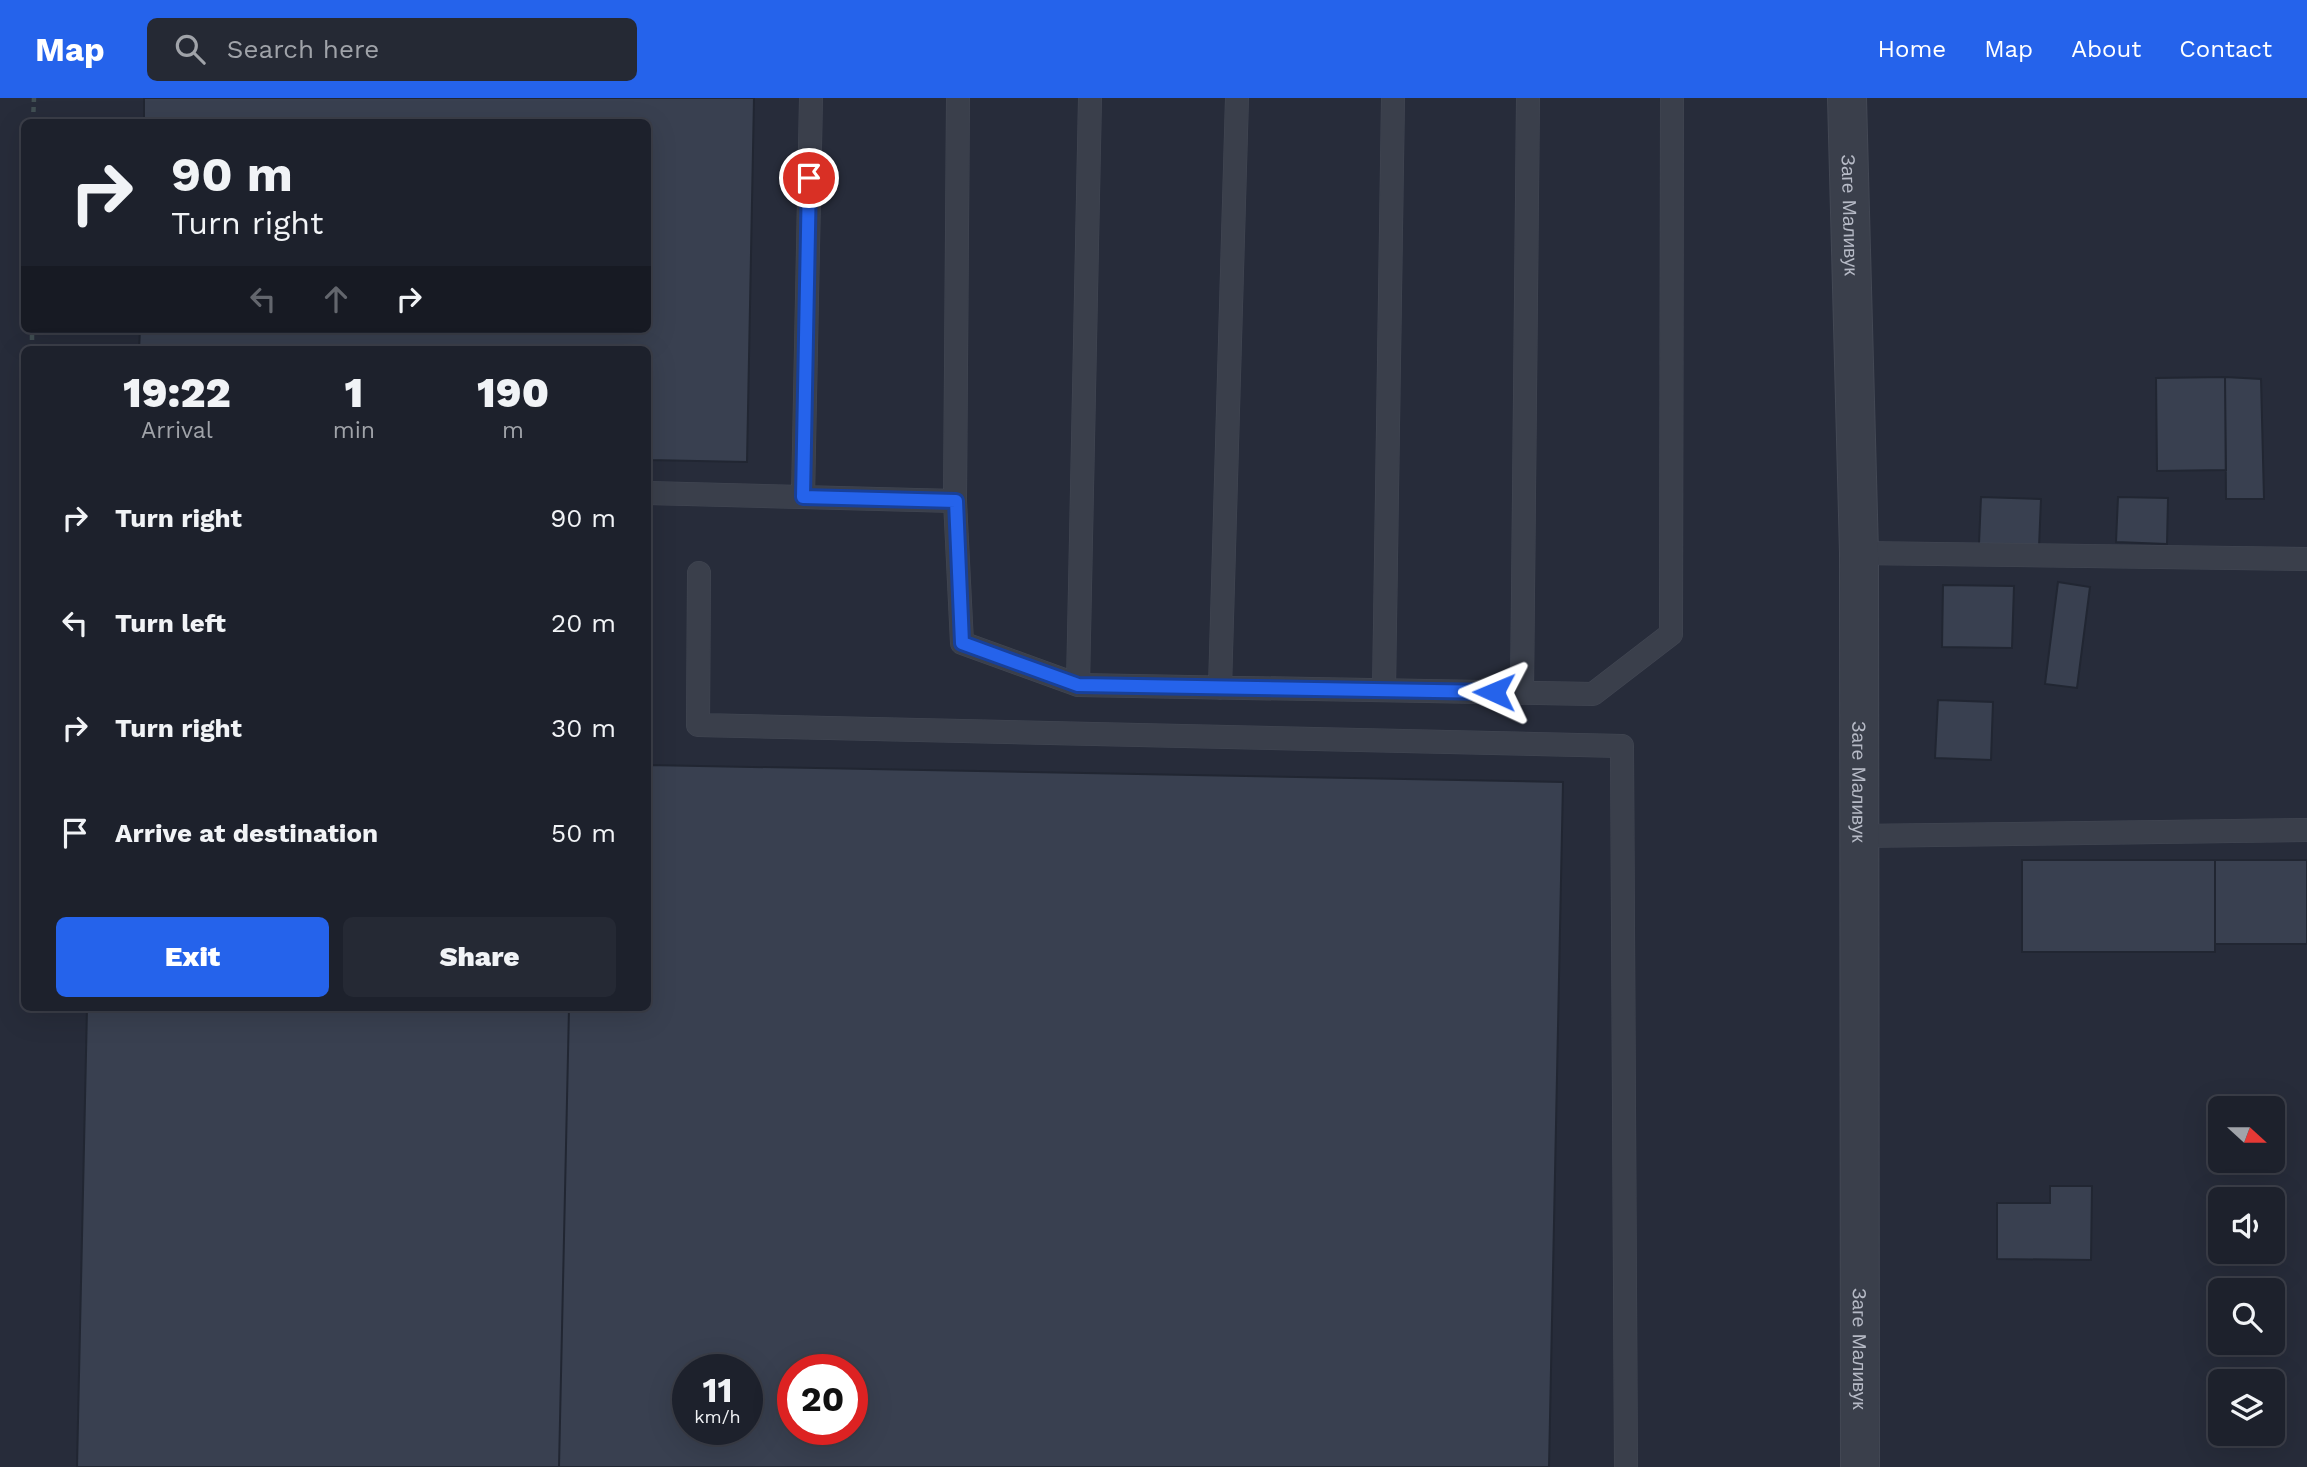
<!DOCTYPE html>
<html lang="en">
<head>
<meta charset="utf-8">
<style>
  :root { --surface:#1d212c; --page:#252934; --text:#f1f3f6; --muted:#a0a3a9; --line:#3b3e48; --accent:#2563eb }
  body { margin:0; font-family:"Work Sans",sans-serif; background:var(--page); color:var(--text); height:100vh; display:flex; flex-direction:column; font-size:26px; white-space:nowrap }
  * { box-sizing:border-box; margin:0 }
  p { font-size:23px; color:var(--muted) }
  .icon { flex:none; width:38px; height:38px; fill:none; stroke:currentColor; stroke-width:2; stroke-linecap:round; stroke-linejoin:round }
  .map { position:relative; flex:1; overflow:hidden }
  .drawer { position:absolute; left:21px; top:248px; width:630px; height:665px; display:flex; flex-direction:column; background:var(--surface); border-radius:10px; box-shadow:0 7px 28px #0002,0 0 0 2px var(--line) }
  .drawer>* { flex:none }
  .top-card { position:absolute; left:21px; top:21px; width:630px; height:214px; border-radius:10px; box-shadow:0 7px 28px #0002,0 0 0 2px var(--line); background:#1d212c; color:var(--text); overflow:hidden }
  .needle { width:46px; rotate:111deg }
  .controls { position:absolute; left:2208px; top:998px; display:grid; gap:14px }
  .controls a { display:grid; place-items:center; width:77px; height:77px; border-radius:10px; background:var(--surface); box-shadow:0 7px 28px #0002,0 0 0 2px var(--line); font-size:35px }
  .speed { position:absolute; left:672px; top:1256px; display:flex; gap:14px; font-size:35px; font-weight:700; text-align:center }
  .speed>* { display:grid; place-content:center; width:91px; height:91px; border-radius:50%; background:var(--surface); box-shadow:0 7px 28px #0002,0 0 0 2px var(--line); line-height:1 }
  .speed small { font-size:18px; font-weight:400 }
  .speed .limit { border:10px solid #d22; background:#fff; color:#111 }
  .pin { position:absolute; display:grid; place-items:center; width:60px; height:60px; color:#fff; margin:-30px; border:4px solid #fff; border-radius:50%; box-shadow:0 2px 7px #0007 }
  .me { position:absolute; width:77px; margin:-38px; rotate:271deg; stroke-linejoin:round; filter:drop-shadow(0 0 5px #0008) }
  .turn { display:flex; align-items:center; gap:24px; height:147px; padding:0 35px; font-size:32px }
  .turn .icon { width:91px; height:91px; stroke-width:2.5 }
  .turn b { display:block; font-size:49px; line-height:60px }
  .lanes { display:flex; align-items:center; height:66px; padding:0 35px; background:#0003; justify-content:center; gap:35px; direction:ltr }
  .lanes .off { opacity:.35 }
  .eta { display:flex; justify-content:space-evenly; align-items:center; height:119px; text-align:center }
  .eta b { font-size:42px; font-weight:800; line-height:49px }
  .button { display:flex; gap:14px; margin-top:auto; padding:14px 35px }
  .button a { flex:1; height:80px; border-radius:10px; background:var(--accent); color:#fff; font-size:28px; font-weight:800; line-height:80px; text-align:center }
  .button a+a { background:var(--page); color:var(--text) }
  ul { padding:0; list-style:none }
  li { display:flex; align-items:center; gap:21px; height:105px; padding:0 35px }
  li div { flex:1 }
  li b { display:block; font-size:26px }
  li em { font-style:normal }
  header { display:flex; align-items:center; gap:42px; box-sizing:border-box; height:98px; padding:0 35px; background:var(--accent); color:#fff }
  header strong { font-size:33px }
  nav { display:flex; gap:38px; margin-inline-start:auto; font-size:24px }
  .search { width:490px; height:63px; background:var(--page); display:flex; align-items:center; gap:18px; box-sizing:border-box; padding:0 24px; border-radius:10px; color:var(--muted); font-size:26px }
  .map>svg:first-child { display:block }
</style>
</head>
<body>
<header>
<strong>Map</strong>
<div class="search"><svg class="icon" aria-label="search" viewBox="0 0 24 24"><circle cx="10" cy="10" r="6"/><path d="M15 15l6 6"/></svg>Search here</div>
<nav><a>Home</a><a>Map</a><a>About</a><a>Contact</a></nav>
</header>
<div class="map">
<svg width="2307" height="1369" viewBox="0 0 2307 1369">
  <rect width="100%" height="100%" fill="#272c3a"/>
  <path fill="#394050" stroke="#212632" stroke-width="2" fill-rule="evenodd" d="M144 0H754L747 364 648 362V252H139L140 231H648V24H144Z
    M2225 279 2261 281 2264 401H2226Z
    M2225 279 2226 372 2157 373 2156 280Z
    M1981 399 2041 401 2039 449 1979 446Z
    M2118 399 2168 400 2167 446 2116 444Z
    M2058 484 2090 489 2077 590 2045 586Z
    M1943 487 2014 488 2012 550 1942 549Z
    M1938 602 1993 604 1991 662 1935 660Z
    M648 667 1563 684 1549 1369H559L569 910H648ZM688 1272H747V1332H688ZM793 1272H852V1332H793Z
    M2022 762H2215V854H2022Z
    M2215 762H2307V846H2215Z
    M87 910H569L559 1369H77Z
    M2050 1088H2092L2091 1162 1997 1161V1105H2050Z"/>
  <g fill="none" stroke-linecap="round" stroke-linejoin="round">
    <g stroke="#434854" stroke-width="24">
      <path id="lane" d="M648 395 955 403 962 545 1078 587 1593 596 1671 536 1672 0
        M803 399 811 0
        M955 403 958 0
        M1859 455 2307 461
        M699 475 698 627 1622 648 1626 1369
        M1078 587 1090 0
        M1220 590 1237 0
        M1384 592 1393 0
        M1522 595 1528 0
        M1858 738 2307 732"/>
    </g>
    <g stroke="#434854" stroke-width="40">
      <g id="street">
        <path id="s1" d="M1847 0 1859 455 1860 1369"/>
      </g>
    </g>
    <path stroke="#414f53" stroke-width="4.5" stroke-dasharray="5 5" stroke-linecap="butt" d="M33 24 34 0
      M32 252V231"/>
    <use href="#lane" stroke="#3a3f4b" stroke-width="23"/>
    <use href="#street" stroke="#3a3f4b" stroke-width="38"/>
  </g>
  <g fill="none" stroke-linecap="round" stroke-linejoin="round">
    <g stroke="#184099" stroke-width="18">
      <path id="route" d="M809 80 803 399 956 403 962 545 1078 587 1494 594"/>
    </g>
    <use href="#route" stroke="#2563eb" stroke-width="12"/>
  </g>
  <g text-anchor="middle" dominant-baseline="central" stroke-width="7" stroke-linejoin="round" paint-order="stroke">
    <g font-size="19" fill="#b6bac6" stroke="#1f2430">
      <text stroke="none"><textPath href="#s1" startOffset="117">Заге Маливук</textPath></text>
      <text stroke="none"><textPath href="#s1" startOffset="684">Заге Маливук</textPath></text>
      <text stroke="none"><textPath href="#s1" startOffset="1251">Заге Маливук</textPath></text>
    </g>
  </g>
</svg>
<div class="controls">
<a><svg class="needle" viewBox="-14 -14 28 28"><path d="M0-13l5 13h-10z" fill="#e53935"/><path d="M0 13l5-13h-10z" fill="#a0a3a9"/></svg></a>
<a><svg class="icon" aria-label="sound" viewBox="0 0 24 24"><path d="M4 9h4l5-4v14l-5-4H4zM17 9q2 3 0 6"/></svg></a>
<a><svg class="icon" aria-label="search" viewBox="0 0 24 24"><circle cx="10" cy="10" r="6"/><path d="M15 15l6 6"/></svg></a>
<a><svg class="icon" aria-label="layers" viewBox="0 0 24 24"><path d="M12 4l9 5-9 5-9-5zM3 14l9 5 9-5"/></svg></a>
</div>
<div class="speed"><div>11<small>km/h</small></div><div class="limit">20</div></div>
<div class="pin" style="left:809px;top:80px;background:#d93025"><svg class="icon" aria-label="arrive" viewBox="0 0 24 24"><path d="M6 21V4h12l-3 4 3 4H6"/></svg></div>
<svg class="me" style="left:1494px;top:594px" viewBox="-20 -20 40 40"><path d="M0-17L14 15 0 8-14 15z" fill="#2563eb" stroke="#fff" stroke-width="4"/></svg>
<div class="top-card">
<div class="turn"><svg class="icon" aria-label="right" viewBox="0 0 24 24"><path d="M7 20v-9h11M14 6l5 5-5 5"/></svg><div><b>90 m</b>Turn right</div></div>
<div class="lanes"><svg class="icon off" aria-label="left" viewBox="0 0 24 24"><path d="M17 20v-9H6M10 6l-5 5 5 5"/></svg><svg class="icon off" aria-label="ahead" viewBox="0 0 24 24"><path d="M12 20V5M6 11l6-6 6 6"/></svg><svg class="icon" aria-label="right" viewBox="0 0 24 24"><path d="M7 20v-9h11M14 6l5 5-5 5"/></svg></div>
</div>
<section class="drawer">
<div class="eta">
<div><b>19:22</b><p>Arrival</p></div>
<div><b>1</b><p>min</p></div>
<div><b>190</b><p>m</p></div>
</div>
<ul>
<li><svg class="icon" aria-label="right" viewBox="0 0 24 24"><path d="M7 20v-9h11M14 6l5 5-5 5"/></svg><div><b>Turn right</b></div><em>90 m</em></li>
<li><svg class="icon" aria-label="left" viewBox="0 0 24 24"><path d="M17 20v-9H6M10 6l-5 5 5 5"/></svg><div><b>Turn left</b></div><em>20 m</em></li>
<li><svg class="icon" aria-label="right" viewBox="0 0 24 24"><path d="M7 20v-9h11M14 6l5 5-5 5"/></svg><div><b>Turn right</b></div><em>30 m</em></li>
<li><svg class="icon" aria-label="arrive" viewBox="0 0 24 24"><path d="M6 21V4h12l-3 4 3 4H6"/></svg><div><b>Arrive at destination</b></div><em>50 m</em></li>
</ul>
<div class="button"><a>Exit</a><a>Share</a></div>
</section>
</div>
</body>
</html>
